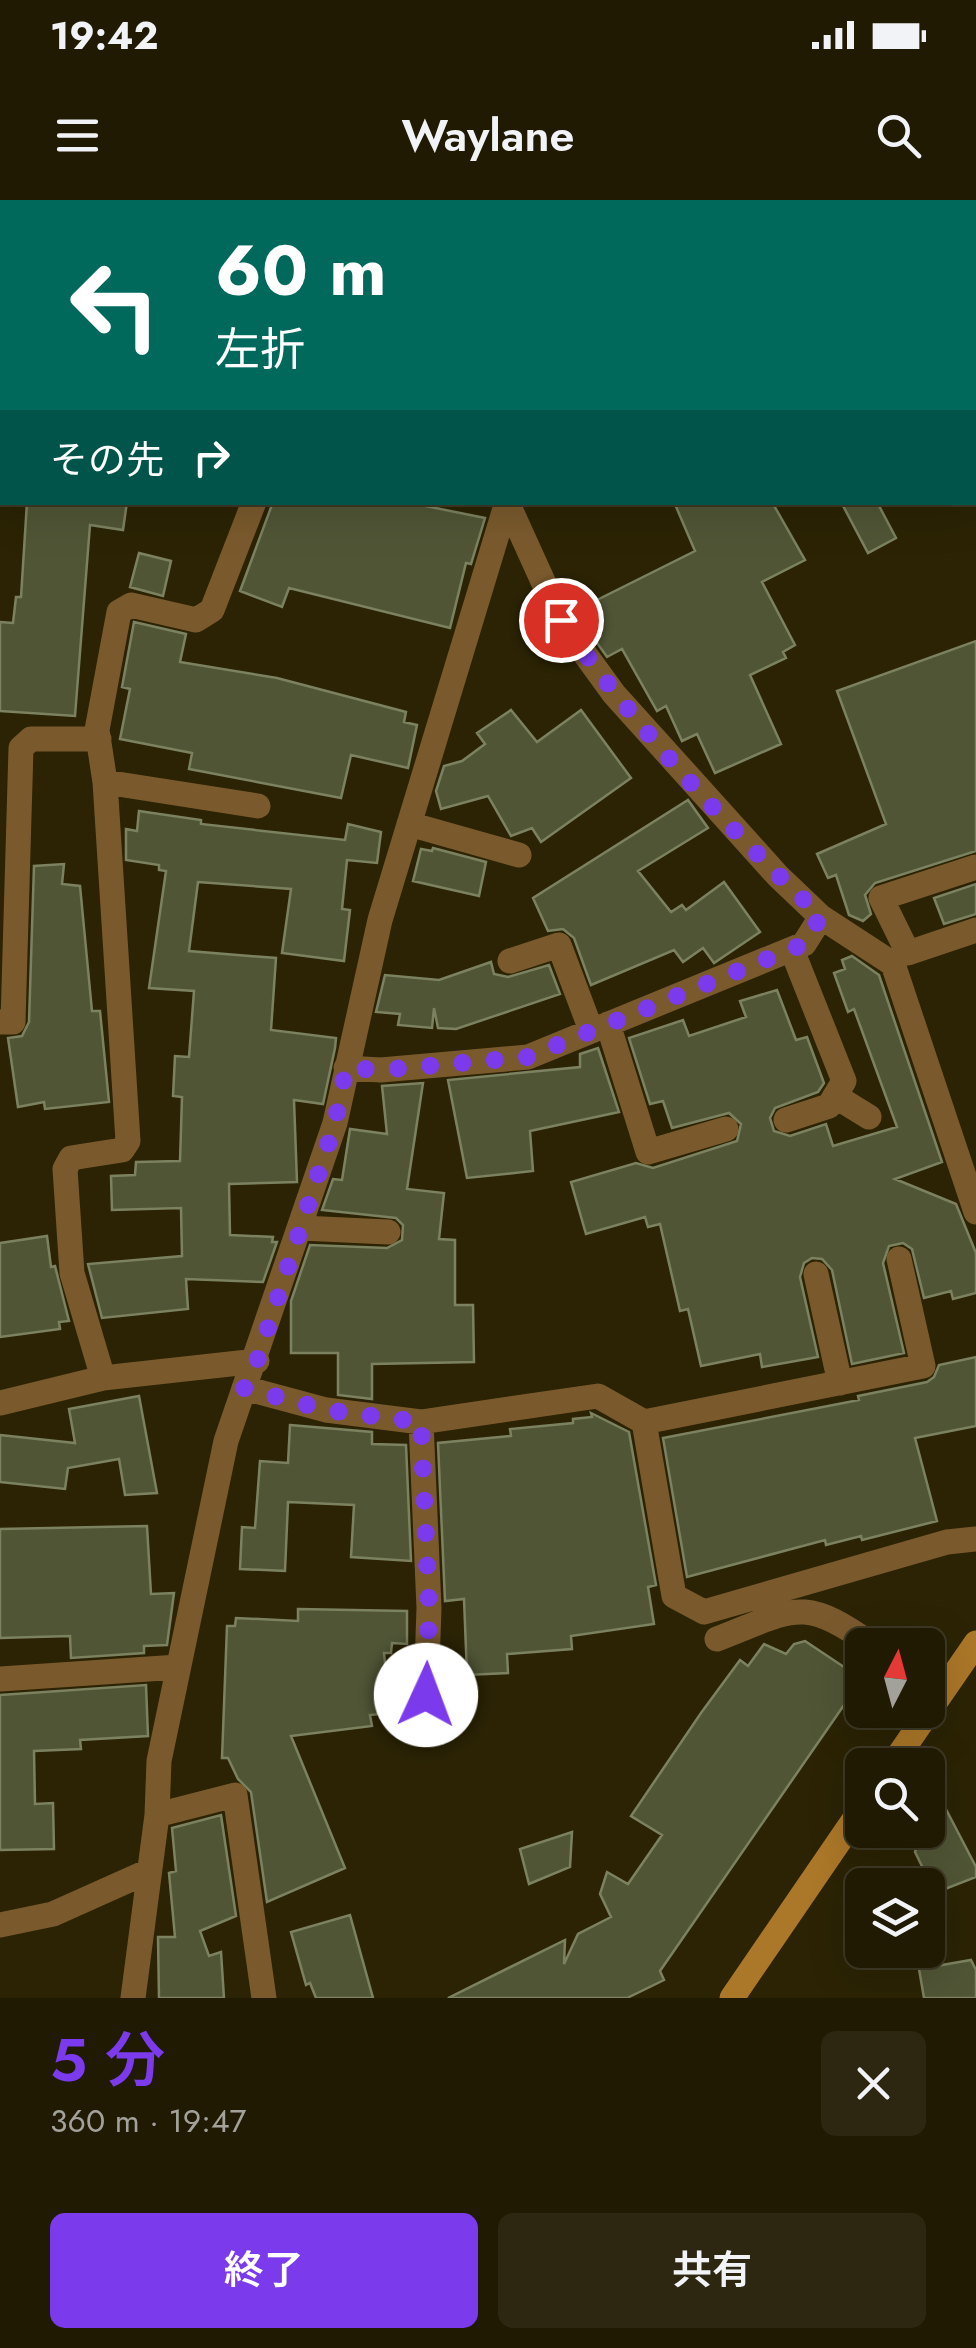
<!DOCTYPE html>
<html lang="ja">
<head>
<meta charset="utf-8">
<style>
  :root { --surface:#201a03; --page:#2d2712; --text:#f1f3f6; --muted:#a2a19a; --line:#3d3825; --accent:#7c3aed }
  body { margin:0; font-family:Jost,"Noto Sans JP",sans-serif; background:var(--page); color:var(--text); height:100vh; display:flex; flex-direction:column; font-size:38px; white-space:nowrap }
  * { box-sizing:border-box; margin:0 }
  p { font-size:32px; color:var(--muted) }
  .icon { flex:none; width:55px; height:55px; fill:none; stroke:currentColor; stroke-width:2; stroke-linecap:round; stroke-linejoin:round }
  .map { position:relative; height:1798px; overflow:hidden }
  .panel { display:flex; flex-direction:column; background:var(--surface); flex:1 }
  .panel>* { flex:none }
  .banner { position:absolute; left:0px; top:0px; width:978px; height:305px; box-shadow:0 10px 40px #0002,0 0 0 2px var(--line); background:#00695c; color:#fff; overflow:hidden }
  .needle { width:65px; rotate:6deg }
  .tools { position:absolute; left:845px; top:1428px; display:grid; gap:20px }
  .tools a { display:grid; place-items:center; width:100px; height:100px; border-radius:15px; background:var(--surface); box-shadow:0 10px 40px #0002,0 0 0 2px var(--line); font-size:50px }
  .pin { position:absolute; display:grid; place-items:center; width:85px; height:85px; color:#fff; margin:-42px; border:5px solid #fff; border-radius:50%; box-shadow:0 2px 10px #0007 }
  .me { position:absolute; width:110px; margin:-55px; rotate:2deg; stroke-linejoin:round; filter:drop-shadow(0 0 8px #0008) }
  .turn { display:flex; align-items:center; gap:35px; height:210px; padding:0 50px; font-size:45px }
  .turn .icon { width:130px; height:130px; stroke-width:2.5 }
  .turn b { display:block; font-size:70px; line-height:85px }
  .then { display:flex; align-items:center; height:95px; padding:0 50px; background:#0003; gap:20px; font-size:38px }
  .round { display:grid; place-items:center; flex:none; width:105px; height:105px; border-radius:15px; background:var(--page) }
  .summary { display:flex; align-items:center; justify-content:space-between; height:170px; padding:0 50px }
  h1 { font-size:60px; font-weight:600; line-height:75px; color:var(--accent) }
  .button { display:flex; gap:20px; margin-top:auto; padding:20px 50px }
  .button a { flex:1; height:115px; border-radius:15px; background:var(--accent); color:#fff; font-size:40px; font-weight:600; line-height:115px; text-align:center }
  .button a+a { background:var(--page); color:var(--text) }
  .status { display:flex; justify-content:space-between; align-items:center; height:70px; padding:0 50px; background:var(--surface); direction:ltr }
  .status svg { height:28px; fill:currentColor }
  header { display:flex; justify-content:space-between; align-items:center; height:130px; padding:0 50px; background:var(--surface); font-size:45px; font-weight:600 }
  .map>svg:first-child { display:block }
</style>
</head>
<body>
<div class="status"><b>19:42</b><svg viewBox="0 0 49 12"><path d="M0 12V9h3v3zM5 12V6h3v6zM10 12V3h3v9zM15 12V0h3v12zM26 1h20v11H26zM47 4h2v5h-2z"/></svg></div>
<header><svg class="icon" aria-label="menu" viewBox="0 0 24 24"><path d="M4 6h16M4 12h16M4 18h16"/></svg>Waylane<svg class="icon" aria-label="search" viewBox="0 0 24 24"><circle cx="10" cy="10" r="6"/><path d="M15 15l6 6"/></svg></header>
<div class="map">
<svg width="976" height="1798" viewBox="0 0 976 1798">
  <rect width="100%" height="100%" fill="#2b2304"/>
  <path fill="#505536" stroke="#7c8260" stroke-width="2.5" d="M27 302H127L123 330 90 325 75 516 0 511V422L13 423 16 397H21Z
    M273 302H406L485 318 471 364 466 363 450 428 289 388 282 407 240 391Z
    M674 302H772L805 360 762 382 795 445 783 452 786 458 750 475 781 544 715 573 697 534 682 541 666 506 657 511 622 449 607 457 590 433 600 425 589 404 695 351Z
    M841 302H877L896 338 868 353Z
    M139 353 171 361 163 396 130 387Z
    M134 422 186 434 180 462 277 478 406 512 404 522 417 525 408 568 351 555 341 598 189 569 192 553 120 539 130 489 122 487Z
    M976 441V651L875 683 865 695 871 714 863 721 849 715 836 675 828 678 817 654 886 624 837 491Z
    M511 510 537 542 581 510 631 578 541 642 532 628 511 636 488 596 441 609 436 591 444 566 462 561 485 544 477 533Z
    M688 600 708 628 638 671 671 712 682 705 686 710 724 682 760 732 714 763 703 748 683 762 674 750 591 785 574 738 563 729 548 731 533 698Z
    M139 611 201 620V624L345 640 348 624 381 632 377 663 347 660 342 709 350 710 344 761 282 753 291 689 198 682 189 751 276 758 271 830 336 838 335 848 323 904 294 900 297 982 229 984 230 1035 273 1037 272 1042H277L263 1082 186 1079 188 1109 102 1118 88 1064 182 1056 181 1008 112 1010 111 976 135 975 136 962 180 961 182 897 173 896 175 856 189 857 194 791 149 788 166 671 159 670V665L126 660V629L137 631Z
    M433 648 486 662 479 696 413 681 421 649 432 651Z
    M64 664 62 684 80 686 92 811H100L109 902 45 909 44 902 18 907 8 838 22 836 29 822 34 666Z
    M976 684V714L944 724 934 698Z
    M852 756 879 775 942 962 895 979 956 1004 976 1053V1093L953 1099 951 1091 924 1098 912 1049 903 1043 889 1046 883 1063 904 1153 852 1164 832 1070 822 1059 812 1058 804 1063 800 1077 818 1157 762 1167 760 1154 701 1166 688 1109 680 1111 660 1024 648 1027 645 1017 586 1034 571 982 636 963 653 968 737 941 741 924 729 913 672 928 663 901 650 904 629 838 683 820 689 836 746 817 740 801 777 790 796 840 807 837 824 883 818 892 775 908 770 918 774 931 790 936 826 924 833 946 897 927 854 809 848 812 834 773 845 769 842 760Z
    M491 762 494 774 508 777 549 765 560 794 456 829 438 828 434 808 432 828 398 825 400 814 376 812 385 775 439 780Z
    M598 848 619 912 530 931 533 971 467 978 448 880 580 867V854Z
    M423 883 407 989 444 993 439 1039 455 1040V1105H473L474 1162 372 1164V1199L338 1195V1153H291V1101L310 1045 387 1048 402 1040 403 1025 396 1018 322 1010 333 979 342 980 350 929 387 934 382 886Z
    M47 1036 51 1067 55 1066 69 1121 59 1122 60 1129 0 1137V1043Z
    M976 1157V1226L915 1238 937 1321 862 1340 861 1336 826 1345 825 1340 687 1377 663 1238 859 1200 858 1196 927 1182 934 1177 939 1165Z
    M139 1196 157 1293 125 1295 119 1259 68 1268 65 1289 0 1282V1235L75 1243 69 1209Z
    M591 1213 629 1232 656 1385 648 1387 654 1424 571 1436 572 1449 507 1454 508 1473 467 1475 464 1399 445 1401 438 1243 511 1236 510 1229 573 1223V1219L592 1217Z
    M290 1225 372 1232V1244L406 1245 411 1361 351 1357 354 1305 288 1302 285 1371 240 1369 242 1327 255 1328 260 1261 288 1263Z
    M147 1326 151 1394 174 1393 167 1445 144 1446V1453L71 1458 70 1436 0 1438V1329Z
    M298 1409 407 1411V1444L392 1443 391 1453H384L390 1513 370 1515 372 1526 291 1536 345 1668 267 1702 251 1592 238 1579 228 1558H222L227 1426H235L236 1418 298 1421Z
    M805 1441 862 1479 660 1771 664 1780 627 1798H448L565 1740 564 1764 578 1734 611 1717 600 1694 607 1672 628 1684 662 1635 631 1616 701 1513 740 1460 748 1466 764 1444 786 1454 794 1444Z
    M146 1485 148 1536 80 1540 81 1549 34 1551 35 1604 53 1603 54 1649 0 1650V1495Z
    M936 1590 976 1667V1677L935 1693 915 1652 922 1630H928Z
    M221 1615 236 1716 200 1731 209 1756 221 1752 224 1798H159L158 1737H175L169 1673 176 1671 172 1628Z
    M572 1632 570 1667 529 1684 520 1649Z
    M350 1715 373 1798H316L310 1783 306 1785 291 1732Z
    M971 1760 976 1770V1798H924L919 1769Z"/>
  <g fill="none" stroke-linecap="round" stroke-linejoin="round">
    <path stroke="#7a5a2d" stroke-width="25" d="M319 2V0
      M975 245 976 248
      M105 582 258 606
      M409 624 519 655
      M976 667 881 698 908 753 976 730
      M821 717 893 764 976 1012
      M510 761 559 745 591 830
      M0 822H13L21 548 31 539H99
      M608 824 648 952 726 929
      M346 868 381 870 528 857 804 744 821 717 778 676 614 494 561 421 507 302
      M835 896 869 917
      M786 920 829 906 844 881 792 750
      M301 1028 388 1032
      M816 1074 840 1183
      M103 1178 72 1073 65 969 71 958 122 950 128 941 105 582 97 530 119 412 131 405 196 420 212 410 254 302
      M244 1188 326 1210 421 1222 598 1196 644 1222 674 1396 704 1412 947 1342 976 1339
      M0 1203 103 1178 257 1161
      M421 1222 429 1408 426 1495
      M644 1222 923 1166 899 1059
      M717 1439C793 1410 801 1394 872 1445
      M0 1479 178 1467
      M157 1615 235 1595 264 1798
      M0 1725 53 1714 149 1671
      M133 1798 157 1615 159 1561 226 1241 335 923 380 720 507 302"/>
    <path stroke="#ab7728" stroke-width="25" d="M622 2V0
      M975 36H976
      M0 47H2
      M892 1565 976 1443
      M732 1798 862 1608"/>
  </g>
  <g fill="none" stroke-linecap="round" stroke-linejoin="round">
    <path stroke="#7c3aed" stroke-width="18" stroke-dasharray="0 32.4" d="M426 1495 429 1408 421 1222 326 1210 244 1188 257 1161 335 923 346 868 381 870 528 857 804 744 821 716C726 627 636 527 561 420"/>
  </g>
</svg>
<div class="tools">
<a><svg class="needle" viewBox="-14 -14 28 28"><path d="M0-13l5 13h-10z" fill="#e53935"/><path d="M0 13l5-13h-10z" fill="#a2a19a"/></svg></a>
<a><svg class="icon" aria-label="search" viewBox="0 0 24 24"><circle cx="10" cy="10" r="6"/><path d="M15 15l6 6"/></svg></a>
<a><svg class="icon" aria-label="layers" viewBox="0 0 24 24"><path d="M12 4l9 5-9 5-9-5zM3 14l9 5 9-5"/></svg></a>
</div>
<div class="pin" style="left:561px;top:420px;background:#d93025"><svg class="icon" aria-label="arrive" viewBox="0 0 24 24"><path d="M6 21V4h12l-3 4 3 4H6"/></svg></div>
<svg class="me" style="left:426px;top:1495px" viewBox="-20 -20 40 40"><circle r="19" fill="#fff"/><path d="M0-13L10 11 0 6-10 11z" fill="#7c3aed"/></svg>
<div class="banner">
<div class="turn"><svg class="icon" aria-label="left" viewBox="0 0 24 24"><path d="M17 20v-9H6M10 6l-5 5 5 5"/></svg><div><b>60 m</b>左折</div></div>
<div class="then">その先<svg class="icon" aria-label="right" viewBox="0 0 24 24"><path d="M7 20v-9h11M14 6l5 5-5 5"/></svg></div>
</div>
</div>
<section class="panel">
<div class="summary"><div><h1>5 分</h1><p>360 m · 19:47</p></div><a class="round"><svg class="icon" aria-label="close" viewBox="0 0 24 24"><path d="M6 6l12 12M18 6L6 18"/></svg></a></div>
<div class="button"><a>終了</a><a>共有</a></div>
</section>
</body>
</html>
